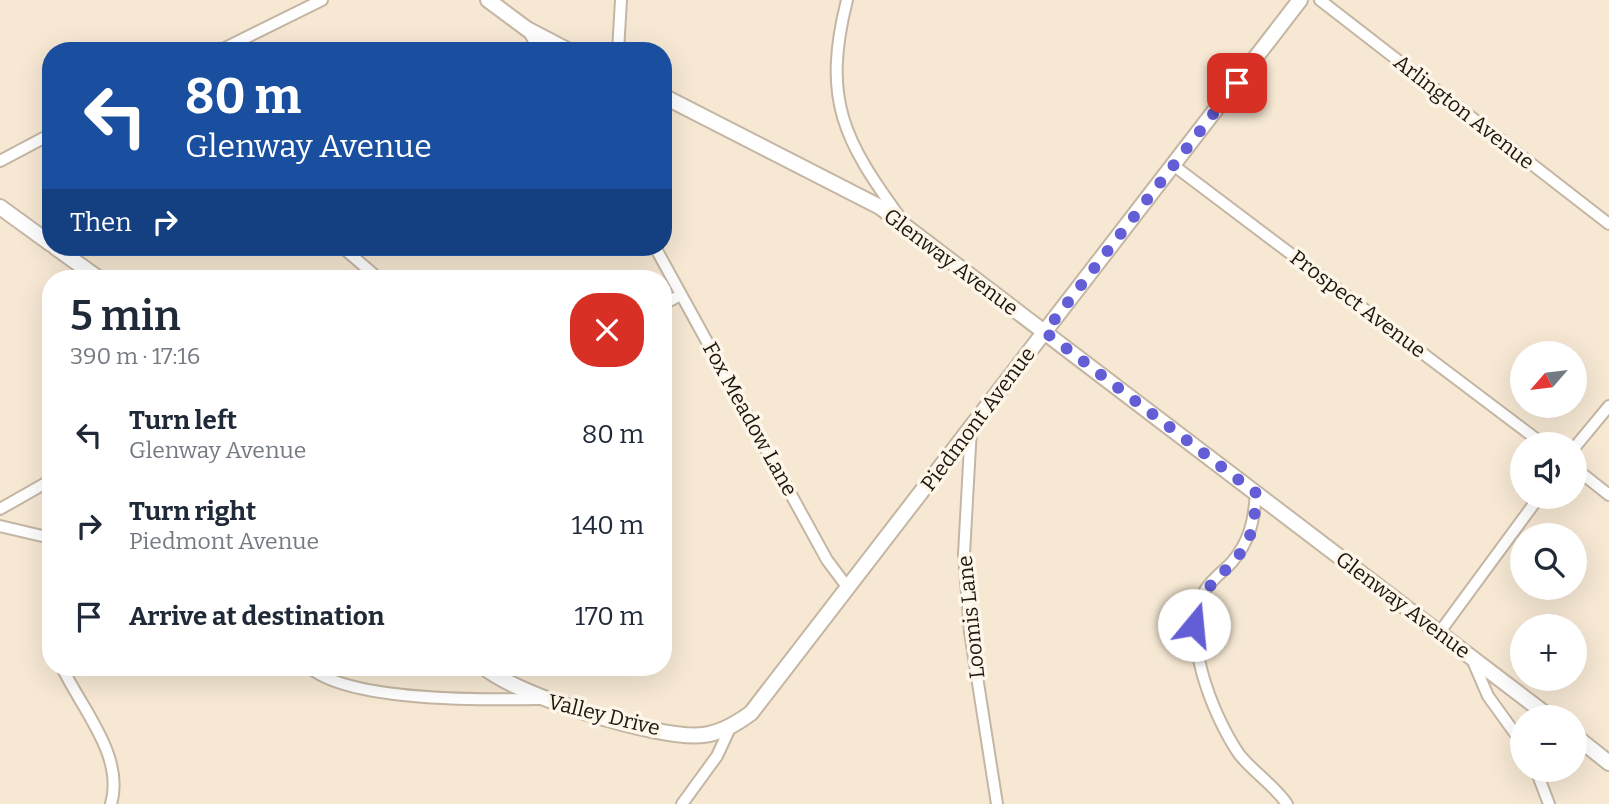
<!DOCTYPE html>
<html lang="en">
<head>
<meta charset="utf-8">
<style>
  :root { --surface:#fff; --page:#f6f6f7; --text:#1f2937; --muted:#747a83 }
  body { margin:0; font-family:Bitter,serif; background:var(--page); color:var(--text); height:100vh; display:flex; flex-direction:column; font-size:26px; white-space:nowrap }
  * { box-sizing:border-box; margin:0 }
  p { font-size:23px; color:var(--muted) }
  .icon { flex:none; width:38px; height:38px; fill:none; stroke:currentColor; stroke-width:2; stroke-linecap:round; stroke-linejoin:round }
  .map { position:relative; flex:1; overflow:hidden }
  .panel { position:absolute; left:42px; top:270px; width:630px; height:406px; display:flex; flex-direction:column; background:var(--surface); border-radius:28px; box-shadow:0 7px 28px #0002 }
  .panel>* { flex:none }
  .banner { position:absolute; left:42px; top:42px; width:630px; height:214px; border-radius:28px; box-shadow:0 7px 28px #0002; background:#1a4fa0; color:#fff; overflow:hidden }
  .needle { width:46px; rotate:242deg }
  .buttons { position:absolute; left:1510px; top:341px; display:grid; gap:14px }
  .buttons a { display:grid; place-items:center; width:77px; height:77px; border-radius:50%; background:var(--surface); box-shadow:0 7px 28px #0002; font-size:35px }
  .pin { position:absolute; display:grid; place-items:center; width:60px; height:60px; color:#fff; margin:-30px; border-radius:14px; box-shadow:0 4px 10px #0006 }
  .me { position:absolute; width:77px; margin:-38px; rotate:17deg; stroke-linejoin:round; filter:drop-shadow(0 0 5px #0008) }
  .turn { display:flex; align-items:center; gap:24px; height:147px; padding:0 28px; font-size:32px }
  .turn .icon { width:91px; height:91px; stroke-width:2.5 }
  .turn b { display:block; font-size:49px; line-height:60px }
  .then { display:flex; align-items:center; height:66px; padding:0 28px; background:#0003; gap:14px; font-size:26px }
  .round { display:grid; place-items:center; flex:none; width:74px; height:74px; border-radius:28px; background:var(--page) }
  .head { display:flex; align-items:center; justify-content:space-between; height:119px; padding:0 28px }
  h1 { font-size:42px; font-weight:600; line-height:52px }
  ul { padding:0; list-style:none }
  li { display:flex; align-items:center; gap:21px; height:91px; padding:0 28px }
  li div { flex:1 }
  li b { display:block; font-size:26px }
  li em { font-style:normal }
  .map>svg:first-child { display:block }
</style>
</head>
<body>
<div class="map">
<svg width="1609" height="804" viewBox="0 0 1609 804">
  <rect width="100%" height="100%" fill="#f6e8d3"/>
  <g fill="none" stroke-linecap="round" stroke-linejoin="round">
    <g stroke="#c4b6a3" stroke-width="14">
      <path id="street" d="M847 0C822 99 843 140 902 220
        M1320 0 1609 224
        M527 29 540 51
        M219 51 322 0
        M618 51 621 0
        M0 161 51 134
        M1173 165 1543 444
        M342 247 378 278
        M655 247 827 560 848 588
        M663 304 681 295
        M971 428 964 554 970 632 997 804
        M1575 447 1609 406
        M1575 468 1609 495
        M1256 493C1254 520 1250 541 1232 562 1224 571 1213 578 1206 589 1178 631 1213 716 1239 754 1253 772 1274 785 1287 804
        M0 509 51 480
        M0 526 51 538
        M1439 633 1539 497
        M1472 659 1488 696 1522 743
        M62 667C81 708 125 756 111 804
        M309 667C349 702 485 700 539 699
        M1536 770 1549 804
        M682 804 717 756 731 726"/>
    </g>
    <g stroke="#c4b6a3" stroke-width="18">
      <path id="secondary" d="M488 0 527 29 569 51
        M663 96 880 207 1551 718
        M0 207 51 244
        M55 247 98 278
        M484 667C517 696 659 740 703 735 721 733 736 724 751 713L1300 0
        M1575 736 1609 763"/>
    </g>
    <use href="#street" stroke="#fff" stroke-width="10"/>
    <use href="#secondary" stroke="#fff" stroke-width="14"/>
  </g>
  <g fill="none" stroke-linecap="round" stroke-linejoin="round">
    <path stroke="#635dd6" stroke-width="12" stroke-dasharray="0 21.6" d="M1194 625C1201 578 1229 577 1247 542 1255 527 1255 509 1256 493L1045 332 1237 83"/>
  </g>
  <g text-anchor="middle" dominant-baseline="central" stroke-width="7" stroke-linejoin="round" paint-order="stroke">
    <g font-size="21" fill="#1c170f" stroke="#fff6ea">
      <text transform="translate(1464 112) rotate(38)">Arlington Avenue</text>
      <text transform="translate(951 262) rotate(37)">Glenway Avenue</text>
      <text transform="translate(1358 304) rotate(37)">Prospect Avenue</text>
      <text transform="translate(750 419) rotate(61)">Fox Meadow Lane</text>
      <text transform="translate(978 419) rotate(-53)">Piedmont Avenue</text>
      <text transform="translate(1403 605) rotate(37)">Glenway Avenue</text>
      <text transform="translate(971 617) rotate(-96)">Loomis Lane</text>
      <text transform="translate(604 715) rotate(14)">Valley Drive</text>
    </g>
  </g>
</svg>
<div class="buttons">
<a><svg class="needle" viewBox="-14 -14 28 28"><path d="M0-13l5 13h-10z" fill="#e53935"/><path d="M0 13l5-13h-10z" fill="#747a83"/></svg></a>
<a><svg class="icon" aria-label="sound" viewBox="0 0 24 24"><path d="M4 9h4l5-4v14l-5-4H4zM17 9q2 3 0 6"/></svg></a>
<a><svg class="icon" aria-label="search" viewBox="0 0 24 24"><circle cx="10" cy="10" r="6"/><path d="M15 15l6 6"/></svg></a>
<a>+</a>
<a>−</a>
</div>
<div class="pin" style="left:1237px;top:83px;background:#d93025"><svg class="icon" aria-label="arrive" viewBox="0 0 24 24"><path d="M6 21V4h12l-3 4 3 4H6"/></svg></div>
<svg class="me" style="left:1194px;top:625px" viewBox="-20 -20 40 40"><circle r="19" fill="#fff"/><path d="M0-13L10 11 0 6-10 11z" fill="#635dd6"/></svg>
<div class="banner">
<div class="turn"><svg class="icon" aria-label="left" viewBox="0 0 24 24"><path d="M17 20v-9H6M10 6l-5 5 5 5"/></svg><div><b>80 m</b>Glenway Avenue</div></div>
<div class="then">Then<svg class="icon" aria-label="right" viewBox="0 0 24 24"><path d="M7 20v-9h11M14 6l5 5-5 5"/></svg></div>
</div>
<section class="panel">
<div class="head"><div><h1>5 min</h1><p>390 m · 17:16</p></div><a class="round" style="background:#d93025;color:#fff"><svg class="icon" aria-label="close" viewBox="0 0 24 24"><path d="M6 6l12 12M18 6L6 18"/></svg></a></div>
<ul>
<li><svg class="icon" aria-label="left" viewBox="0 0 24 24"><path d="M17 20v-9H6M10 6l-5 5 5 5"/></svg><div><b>Turn left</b><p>Glenway Avenue</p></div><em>80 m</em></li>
<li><svg class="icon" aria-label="right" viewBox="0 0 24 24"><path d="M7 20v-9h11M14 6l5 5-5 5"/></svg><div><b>Turn right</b><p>Piedmont Avenue</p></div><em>140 m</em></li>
<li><svg class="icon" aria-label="arrive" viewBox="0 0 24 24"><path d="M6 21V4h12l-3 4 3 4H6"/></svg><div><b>Arrive at destination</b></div><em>170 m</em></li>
</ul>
</section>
</div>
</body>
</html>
